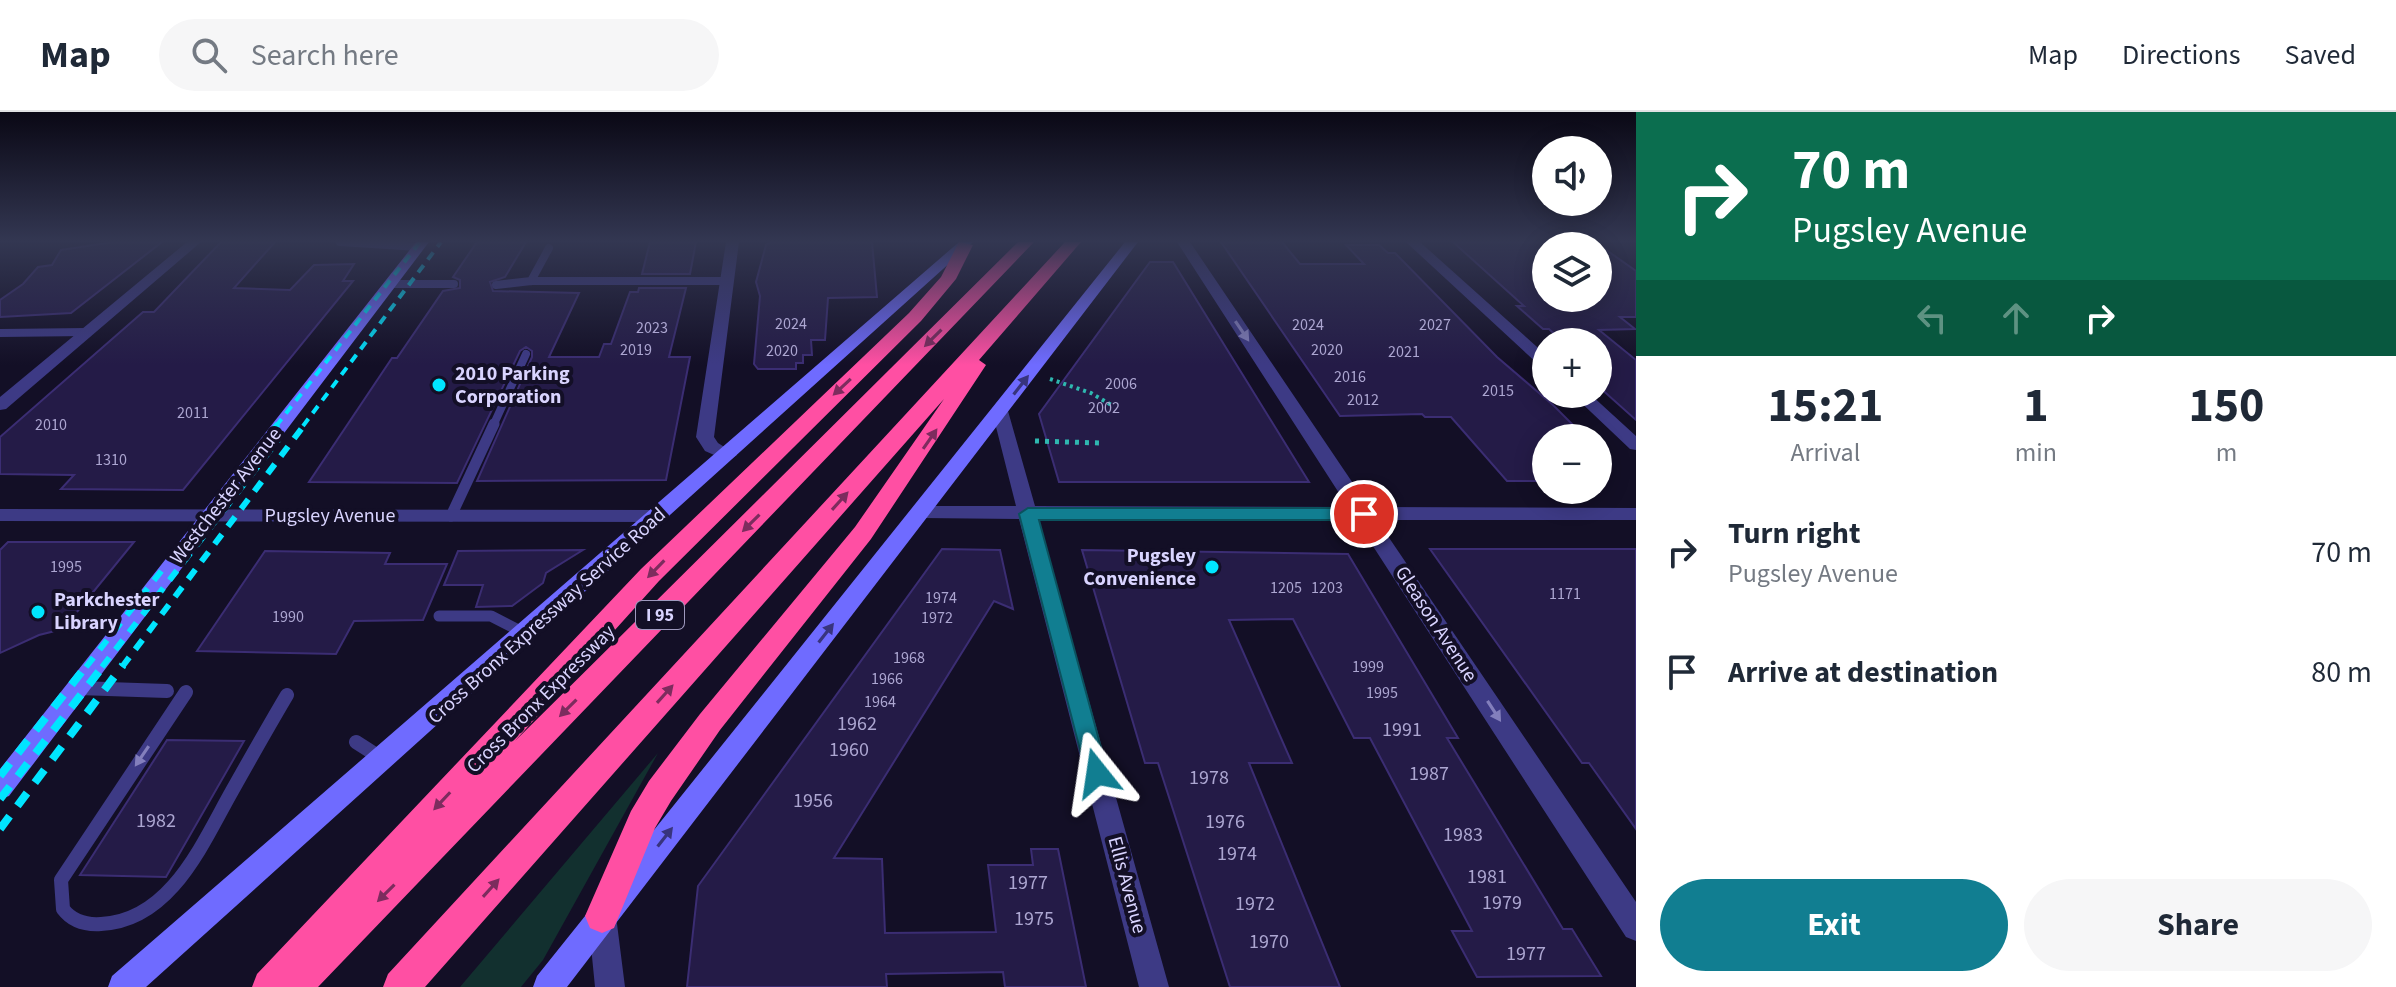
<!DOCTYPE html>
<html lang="en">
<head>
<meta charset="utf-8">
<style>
  :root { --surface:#fff; --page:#f6f6f7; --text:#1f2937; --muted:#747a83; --line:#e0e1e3; --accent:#117e91 }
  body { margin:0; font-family:"Source Sans 3",sans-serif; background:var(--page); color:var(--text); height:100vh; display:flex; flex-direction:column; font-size:30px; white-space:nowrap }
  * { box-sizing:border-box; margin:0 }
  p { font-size:26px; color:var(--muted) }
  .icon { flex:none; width:44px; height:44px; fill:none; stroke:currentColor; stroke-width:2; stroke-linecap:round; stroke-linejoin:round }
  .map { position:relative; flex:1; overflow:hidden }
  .sheet { display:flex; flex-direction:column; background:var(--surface); width:760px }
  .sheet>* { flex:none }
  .top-card { background:#0b6e4f; color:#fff; overflow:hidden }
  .controls { position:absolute; left:1532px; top:24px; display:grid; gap:16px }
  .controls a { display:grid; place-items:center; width:80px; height:80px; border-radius:50%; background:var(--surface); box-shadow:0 4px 20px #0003; font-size:40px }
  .pin { position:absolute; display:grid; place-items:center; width:68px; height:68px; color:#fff; margin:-34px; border:4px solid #fff; border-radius:50%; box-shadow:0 2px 8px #0007 }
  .me { position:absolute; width:88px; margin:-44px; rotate:345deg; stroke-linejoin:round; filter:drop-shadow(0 0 6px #0008) }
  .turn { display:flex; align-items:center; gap:28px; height:168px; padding:0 24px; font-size:36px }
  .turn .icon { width:104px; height:104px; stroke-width:2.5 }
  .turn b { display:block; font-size:56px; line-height:68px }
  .lanes { display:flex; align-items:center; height:76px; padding:0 24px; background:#0003; justify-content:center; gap:40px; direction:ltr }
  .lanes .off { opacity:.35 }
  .eta { display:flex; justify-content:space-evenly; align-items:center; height:136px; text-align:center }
  .eta b { font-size:48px; font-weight:700; line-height:56px }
  .primary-button { display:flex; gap:16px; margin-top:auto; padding:16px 24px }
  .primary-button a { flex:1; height:92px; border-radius:48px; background:var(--accent); color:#fff; font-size:32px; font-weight:700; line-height:92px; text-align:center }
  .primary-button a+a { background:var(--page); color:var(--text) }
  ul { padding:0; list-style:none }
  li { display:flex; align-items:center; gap:24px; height:120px; padding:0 24px }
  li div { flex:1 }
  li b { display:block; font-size:30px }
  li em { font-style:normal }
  header { display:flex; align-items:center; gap:48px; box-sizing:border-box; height:112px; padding:0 40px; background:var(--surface); border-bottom:2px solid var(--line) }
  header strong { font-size:38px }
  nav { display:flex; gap:44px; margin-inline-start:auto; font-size:28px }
  .search { width:560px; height:72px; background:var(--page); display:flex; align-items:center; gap:20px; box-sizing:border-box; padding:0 28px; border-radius:44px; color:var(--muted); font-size:30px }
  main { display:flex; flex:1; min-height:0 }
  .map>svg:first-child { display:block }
</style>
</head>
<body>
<header>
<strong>Map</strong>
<div class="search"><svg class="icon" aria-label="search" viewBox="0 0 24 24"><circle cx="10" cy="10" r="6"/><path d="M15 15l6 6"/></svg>Search here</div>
<nav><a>Map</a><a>Directions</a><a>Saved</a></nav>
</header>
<main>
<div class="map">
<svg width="1636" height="875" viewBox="0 0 1636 875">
  <rect width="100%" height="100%" fill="#130f26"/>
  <path fill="#12302f" d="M658 641 543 848 521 875H460Z"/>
  <path fill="#241b47" stroke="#3b2d73" stroke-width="2" fill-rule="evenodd" d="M113 130H162L71 201 0 205V188L23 172 38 155 52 153 61 138Z
    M221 130H275L234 176 290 178 314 153 354 152 343 169H353L183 378 61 377 74 363 0 362V325L143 200H154Z
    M477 130H526L505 165 490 170 493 179 579 181 549 245H599L604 232H611L630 180H638L639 176H686L669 245H690L666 368 477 369 532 245V239L526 235 520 239 457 371 309 370 392 246H397L443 179 460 176V168L453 165Z
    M650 130H696L690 162H642Z
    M771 130H872L877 185 828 186 825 228H811L812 243H803V251H796V257H758L754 252 760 184 756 170 766 133Z
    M1221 130H1282L1300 152H1364L1346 133H1379L1388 141H1395L1497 245 1553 293 1586 326H1546V369H1507L1451 305H1425L1422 302 1340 304Z
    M1453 130H1595L1636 159V205H1620L1635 217 1599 218 1636 248V308L1598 274V230H1563L1549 217H1543L1517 194H1524ZM1546 134H1598V186H1546Z
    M1150 150H1173L1309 370H1059L1039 302Z
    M8 430H134L63 517 39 523 0 541V438Z
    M942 437 1000 438 1013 497 994 489 834 746 882 747 885 821 996 820 988 753H1033L1031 737H1058L1086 875H1005L1003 860 886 862 887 875H687L698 774Z
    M1430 437H1636V717L1589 651H1582Z
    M583 438 546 461 543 471 512 494 476 495 483 473H444L458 439Z
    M1082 438 1348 442 1458 626H1447L1563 817H1572L1601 864 1477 865 1452 819H1472L1370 626H1354L1293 507 1229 508 1292 651H1249L1340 875H1230L1158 651H1145Z
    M265 439 390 441 385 452H447L423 508 354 509 336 542 197 539Z
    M167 628 244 629 166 765 80 763Z"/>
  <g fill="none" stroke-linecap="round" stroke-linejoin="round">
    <path stroke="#2fb8b0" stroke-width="4" stroke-dasharray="3 4" stroke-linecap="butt" d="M1050 267 1091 281 1113 294"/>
    <path stroke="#2fb8b0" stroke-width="5" stroke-dasharray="4 6" stroke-linecap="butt" d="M1035 329 1101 331"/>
    <path stroke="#3d3a85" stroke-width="8" d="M340 130 419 135
      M531 169 549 136
      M391 172H454
      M496 173 531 169H727
      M0 221 87 220
      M493 314 526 242"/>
    <path stroke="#3d3a85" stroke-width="11" d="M451 404 494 312
      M439 504H491L526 522"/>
    <path stroke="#3d3a85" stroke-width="14" d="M78 576 167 579
      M186 580 61 768 63 797C72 809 86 813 101 812 171 809 203 730 232 679 250 647 268 615 287 583
      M356 630 384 648"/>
    <path fill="#3d3a85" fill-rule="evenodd" d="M187 130H201L6 297 0 298V285Z
      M726 130H739L714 325 718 331 737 343 728 349 705 339 696 325Z
      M1177 130H1190L1369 395 1636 396V408H1377L1636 790V829L1626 825 1356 408 1038 407 1169 875H1139L1019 407 921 406 911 400 921 394H1016L992 299 1000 294 1008 299 1035 394 1348 395Z
      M1406 130H1420L1546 243V256L1540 254Z
      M1572 282H1590L1636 324V338L1630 337Z
      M0 397 660 398 670 404 660 410 0 409Z
      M602 790 612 794 616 804 625 875H595L588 804 592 794Z"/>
    <path fill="#6f6bff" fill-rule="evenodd" d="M416 130H429L9 684 0 687V657Z
      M959 130H973L146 875H108L112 864Z
      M1125 130H1138L567 875H533L537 864Z"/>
    <path fill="#ff4fa3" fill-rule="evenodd" d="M959 130 973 133 956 167 921 209 659 469 515 629 1018 130H1034L318 875H252L257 862 641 457 909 201 941 165Z
      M1065 130H1081L979 248 986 253 871 427 720 618 671 689 655 716 614 816 602 821 590 816 585 804 631 699 649 669 700 602 855 415 944 287 425 875H383L388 862Z"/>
    <path stroke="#00e5ff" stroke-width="4" stroke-dasharray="9 7" stroke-linecap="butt" d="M276 314 420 130
      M303 314 441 130"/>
    <path stroke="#00e5ff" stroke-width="6" stroke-dasharray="12 10" stroke-linecap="butt" d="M260 334 278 312
      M86 555 166 453
      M102 555 279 327
      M122 555 305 312"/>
    <path stroke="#00e5ff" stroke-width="8" stroke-dasharray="16 13" stroke-linecap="butt" d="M0 664 87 553
      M0 687 104 553
      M0 717 123 553"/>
  </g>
  <defs><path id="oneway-solid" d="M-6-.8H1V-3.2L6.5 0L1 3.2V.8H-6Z" transform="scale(2)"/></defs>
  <g fill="#837fbc">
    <use href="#oneway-solid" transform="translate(1242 219) rotate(56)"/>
    <use href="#oneway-solid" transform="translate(1494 599) rotate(57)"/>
    <use href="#oneway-solid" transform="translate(142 644) rotate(124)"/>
  </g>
  <g fill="#7d2c5e">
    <use href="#oneway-solid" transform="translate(933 226) rotate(135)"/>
    <use href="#oneway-solid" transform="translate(842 275) rotate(137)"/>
    <use href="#oneway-solid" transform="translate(930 327) rotate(-55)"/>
    <use href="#oneway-solid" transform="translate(840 389) rotate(-48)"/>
    <use href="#oneway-solid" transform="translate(751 411) rotate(135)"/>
    <use href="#oneway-solid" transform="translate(656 457) rotate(134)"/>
    <use href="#oneway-solid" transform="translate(665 582) rotate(-48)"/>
    <use href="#oneway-solid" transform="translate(568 596) rotate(135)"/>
    <use href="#oneway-solid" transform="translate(442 689) rotate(133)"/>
    <use href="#oneway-solid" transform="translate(491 776) rotate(-48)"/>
    <use href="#oneway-solid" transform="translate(386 781) rotate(135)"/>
  </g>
  <g fill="#38347d">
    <use href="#oneway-solid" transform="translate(1021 273) rotate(-52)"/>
    <use href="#oneway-solid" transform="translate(826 521) rotate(-52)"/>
    <use href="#oneway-solid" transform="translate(665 725) rotate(-52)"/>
  </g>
  <linearGradient id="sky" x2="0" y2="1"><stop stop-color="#0a0815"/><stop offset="0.51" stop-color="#333752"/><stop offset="1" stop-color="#333752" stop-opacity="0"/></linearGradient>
  <rect width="1636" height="253" fill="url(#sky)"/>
  <path fill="#117e91" stroke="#0b525e" stroke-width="2" d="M1028 396H1364L1373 402 1364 408H1039L1108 661 1105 668 1097 671 1089 668 1086 661 1019 402Z"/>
  <g fill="#00e5ff" stroke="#130f26" stroke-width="3">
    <circle cx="439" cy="273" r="8"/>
    <circle cx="1212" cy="455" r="8"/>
    <circle cx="38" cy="500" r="8"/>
  </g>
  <g text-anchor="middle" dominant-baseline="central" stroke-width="8" stroke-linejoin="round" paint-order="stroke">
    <g font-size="16" fill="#aca6d1">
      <text x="791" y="212">2024</text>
      <text x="1308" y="213">2024</text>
      <text x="1435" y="213">2027</text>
      <text x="652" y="216">2023</text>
      <text x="636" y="238">2019</text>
      <text x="1327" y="238">2020</text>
      <text x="782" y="239">2020</text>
      <text x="1404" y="240">2021</text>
      <text x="1350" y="265">2016</text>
      <text x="1121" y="272">2006</text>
      <text x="1498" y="279">2015</text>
      <text x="1363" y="288">2012</text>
      <text x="1104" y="296">2002</text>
      <text x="193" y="301">2011</text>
      <text x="51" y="313">2010</text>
      <text x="111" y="348">1310</text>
      <text x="66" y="455">1995</text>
      <text x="1286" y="476">1205</text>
      <text x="1327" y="476">1203</text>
      <text x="1565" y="482">1171</text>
      <text x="941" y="486">1974</text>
      <text x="288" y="505">1990</text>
      <text x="937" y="506">1972</text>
      <text x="909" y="546">1968</text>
      <text x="1368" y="555">1999</text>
      <text x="887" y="567">1966</text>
      <text x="1382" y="581">1995</text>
      <text x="880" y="590">1964</text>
    </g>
    <rect fill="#130f26" stroke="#9e99be" stroke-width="2" x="636" y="489" width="48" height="28" rx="6"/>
    <g font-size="18" font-weight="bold" fill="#d9d4ff">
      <text x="660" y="503">I 95</text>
    </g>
    <g font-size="20" font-weight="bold" fill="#d9d4ff" stroke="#130f26" text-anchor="start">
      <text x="455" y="262">2010 Parking<tspan x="455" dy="23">Corporation</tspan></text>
      <text x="1196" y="444" text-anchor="end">Pugsley<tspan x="1196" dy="23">Convenience</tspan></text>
      <text x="54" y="488">Parkchester<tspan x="54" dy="23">Library</tspan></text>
    </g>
    <g font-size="20" fill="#d9d4ff" stroke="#130f26">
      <text transform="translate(226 384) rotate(-52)">Westchester Avenue</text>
      <text x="330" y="404">Pugsley Avenue</text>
      <text transform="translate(547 504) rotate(-42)">Cross Bronx Expressway Service Road</text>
      <text transform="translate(1436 512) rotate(57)">Gleason Avenue</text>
      <text transform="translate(541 587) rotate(-45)">Cross Bronx Expressway</text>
      <text transform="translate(1127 773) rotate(75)">Ellis Avenue</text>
    </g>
    <g font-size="20" fill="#aca6d1">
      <text x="857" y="612">1962</text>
      <text x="1402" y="618">1991</text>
      <text x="849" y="638">1960</text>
      <text x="1429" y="662">1987</text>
      <text x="1209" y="666">1978</text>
      <text x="813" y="689">1956</text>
      <text x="156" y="709">1982</text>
      <text x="1225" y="710">1976</text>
      <text x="1463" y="723">1983</text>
      <text x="1237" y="742">1974</text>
      <text x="1487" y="765">1981</text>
      <text x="1028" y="771">1977</text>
      <text x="1502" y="791">1979</text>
      <text x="1255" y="792">1972</text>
      <text x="1034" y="807">1975</text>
      <text x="1269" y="830">1970</text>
      <text x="1526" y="842">1977</text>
    </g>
  </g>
</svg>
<div class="controls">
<a><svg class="icon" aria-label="sound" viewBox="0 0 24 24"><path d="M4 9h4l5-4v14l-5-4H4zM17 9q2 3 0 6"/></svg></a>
<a><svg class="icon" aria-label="layers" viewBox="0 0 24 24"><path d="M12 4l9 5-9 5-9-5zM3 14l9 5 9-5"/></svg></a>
<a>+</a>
<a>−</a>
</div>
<div class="pin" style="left:1364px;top:402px;background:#d93025"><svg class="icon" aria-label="arrive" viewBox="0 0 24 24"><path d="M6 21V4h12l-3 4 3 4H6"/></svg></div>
<svg class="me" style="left:1097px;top:661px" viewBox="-20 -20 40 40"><path d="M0-17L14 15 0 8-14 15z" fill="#117e91" stroke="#fff" stroke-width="4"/></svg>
</div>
<section class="sheet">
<div class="top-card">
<div class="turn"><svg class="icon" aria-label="right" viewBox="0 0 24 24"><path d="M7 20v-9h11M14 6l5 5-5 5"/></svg><div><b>70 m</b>Pugsley Avenue</div></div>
<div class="lanes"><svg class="icon off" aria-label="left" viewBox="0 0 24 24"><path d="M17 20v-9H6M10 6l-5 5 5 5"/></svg><svg class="icon off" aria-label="ahead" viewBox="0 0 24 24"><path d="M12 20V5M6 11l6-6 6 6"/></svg><svg class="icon" aria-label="right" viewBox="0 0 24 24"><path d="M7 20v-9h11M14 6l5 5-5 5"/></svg></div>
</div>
<div class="eta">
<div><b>15:21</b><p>Arrival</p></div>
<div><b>1</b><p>min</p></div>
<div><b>150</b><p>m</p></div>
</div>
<ul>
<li><svg class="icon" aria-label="right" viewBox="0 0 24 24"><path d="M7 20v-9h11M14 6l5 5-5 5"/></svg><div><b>Turn right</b><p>Pugsley Avenue</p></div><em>70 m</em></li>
<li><svg class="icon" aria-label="arrive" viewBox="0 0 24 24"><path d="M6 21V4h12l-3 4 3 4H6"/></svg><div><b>Arrive at destination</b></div><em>80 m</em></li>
</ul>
<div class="primary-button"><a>Exit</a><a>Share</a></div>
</section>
</main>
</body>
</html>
